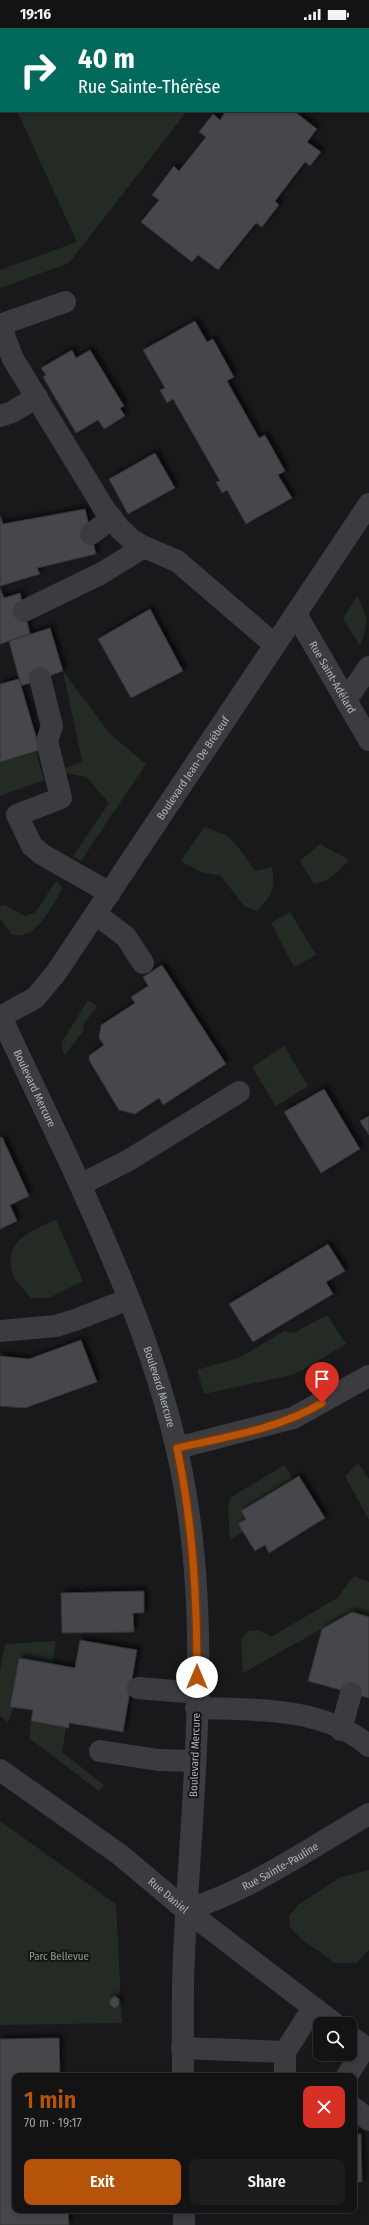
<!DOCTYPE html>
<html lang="en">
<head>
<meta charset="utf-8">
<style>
  :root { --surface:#131314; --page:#1c1c1d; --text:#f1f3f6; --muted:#9d9ea0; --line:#323234; --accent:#b45309 }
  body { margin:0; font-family:"Fira Sans Condensed",sans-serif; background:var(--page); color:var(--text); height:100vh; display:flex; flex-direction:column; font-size:15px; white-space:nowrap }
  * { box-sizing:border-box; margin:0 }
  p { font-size:13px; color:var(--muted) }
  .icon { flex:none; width:22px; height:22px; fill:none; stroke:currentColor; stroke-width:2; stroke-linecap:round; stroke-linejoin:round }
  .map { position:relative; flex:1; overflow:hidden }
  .drawer { position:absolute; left:12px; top:2045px; width:345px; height:140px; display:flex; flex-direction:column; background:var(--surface); border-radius:8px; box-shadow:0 2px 6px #0003,0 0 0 1px var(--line) }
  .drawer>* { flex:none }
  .banner { position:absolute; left:0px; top:0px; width:369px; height:84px; box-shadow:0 2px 6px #0003,0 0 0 1px var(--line); background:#00695c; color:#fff; overflow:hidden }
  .controls { position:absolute; left:313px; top:1989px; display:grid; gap:8px }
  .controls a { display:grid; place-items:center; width:44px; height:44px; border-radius:8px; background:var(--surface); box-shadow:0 2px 6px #0003,0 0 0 1px var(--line); font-size:20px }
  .pin { position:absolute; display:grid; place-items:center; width:34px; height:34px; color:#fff; margin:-41px -17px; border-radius:50% 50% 50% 0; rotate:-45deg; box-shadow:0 0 4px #0007 }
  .pin .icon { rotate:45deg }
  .me { position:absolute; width:44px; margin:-22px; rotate:0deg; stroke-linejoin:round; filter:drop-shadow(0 0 3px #0008) }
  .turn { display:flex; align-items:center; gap:14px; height:84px; padding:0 12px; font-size:18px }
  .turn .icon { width:52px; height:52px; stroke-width:2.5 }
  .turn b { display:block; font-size:28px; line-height:34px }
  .round { display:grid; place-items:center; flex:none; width:42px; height:42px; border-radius:8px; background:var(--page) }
  .headline { display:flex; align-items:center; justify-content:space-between; height:68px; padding:0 12px }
  h1 { font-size:24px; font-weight:600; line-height:30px; color:var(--accent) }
  .action { display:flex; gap:8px; margin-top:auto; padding:8px 12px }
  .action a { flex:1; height:46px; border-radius:8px; background:var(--accent); color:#fff; font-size:16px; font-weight:600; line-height:46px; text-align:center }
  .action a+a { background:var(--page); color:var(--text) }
  .status { display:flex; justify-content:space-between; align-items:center; height:28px; padding:0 20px; background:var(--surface); direction:ltr }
  .status svg { height:11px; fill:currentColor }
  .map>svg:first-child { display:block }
</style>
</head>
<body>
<div class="status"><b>19:16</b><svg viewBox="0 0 49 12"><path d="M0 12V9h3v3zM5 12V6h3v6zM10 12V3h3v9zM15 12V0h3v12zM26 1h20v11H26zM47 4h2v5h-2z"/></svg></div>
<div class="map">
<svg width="369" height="2197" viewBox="0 0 369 2197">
  <defs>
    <filter id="shadow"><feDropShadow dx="3.5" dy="-3.5" stdDeviation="2" flood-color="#0009"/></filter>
  </defs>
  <rect width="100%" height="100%" fill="#19191b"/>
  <path fill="#242b24" d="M0 0H252L1 1V49Z
    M17 83H187L69 235 0 260V242L77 214Z
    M357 568C369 592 369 593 360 618L343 591Z
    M63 643 110 706 146 736 81 833 73 828 109 775 86 749 66 745 63 741 82 733Z
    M36 724 44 752 0 768V734Z
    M204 799 226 807 238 819 255 843 272 839C276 861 271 868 257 883L244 878 221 848 201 844 181 833Z
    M320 816 349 832C338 844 330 853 314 856L300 833Z
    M56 853 63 860C51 878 38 912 12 907L0 890V878L5 877 25 888 35 885Z
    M290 884 316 927 294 939 271 895Z
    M88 972 97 978 84 996 83 1003 65 1027 62 1021V1014Z
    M284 1018 308 1058 276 1078 252 1039Z
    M56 1192 83 1253 49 1270H31C26 1263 19 1257 14 1250 0 1215 30 1202 56 1192Z
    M327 1287 346 1316 301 1343 287 1348 204 1366 197 1342 241 1329 284 1303 294 1305Z
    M358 1435 369 1451V1492L345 1448Z
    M285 1437 293 1452 241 1484 246 1491 238 1496 243 1504 230 1512 228 1477 231 1469Z
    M354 1548 369 1554V1589L352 1584 243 1645 241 1611 249 1603 259 1602 271 1609 337 1570Z
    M56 1613 52 1636 19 1630 10 1678 14 1680 8 1694 0 1688V1643L5 1616Z
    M31 1693 66 1699 62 1724 104 1757 99 1763 29 1710Z
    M0 1793 116 1876 122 1995 0 1997Z
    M369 1842V1922L356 1935H335L301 1911 290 1899 289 1888 299 1876 341 1849Z"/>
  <path fill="#46474b" stroke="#333437" filter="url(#shadow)" d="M226 83H294L317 101 307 114 321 124 310 138 305 134 275 173 279 177 262 199 256 195 218 242 198 227 192 234 141 194 159 172 152 167 174 138 179 143 206 109 199 104 213 86 220 92Z
    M195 293 207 314 213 311 234 349 227 353 259 410 265 407 285 443 278 447 292 470 246 496 227 462 222 465 216 454 220 453 173 371 167 375 160 362 165 360 143 322Z
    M72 322 76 330 90 322 124 378 120 380 125 388 104 401 98 392 76 405 43 349 46 347 41 340Z
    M155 425 175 460 128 486 109 451Z
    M85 481 96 526 37 540 40 546 0 558V488L3 496Z
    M0 560 4 570 20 565 30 606 0 616Z
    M150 581 183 643 131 670 98 611Z
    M50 600 63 643 21 658 9 613Z
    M19 651 40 722 0 734V656Z
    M162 937 226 1036 163 1077 159 1070 135 1086 119 1082 89 1032 90 1027 104 1017 99 1010 101 997 135 975 131 969 148 958 143 949Z
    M324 1061 360 1121 321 1145 284 1084Z
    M369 1088V1107L360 1093Z
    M2 1109 29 1168 10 1177 17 1193 0 1201V1110Z
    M328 1216 345 1243 326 1254 333 1266 253 1314 229 1276Z
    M81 1312 97 1354 25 1380 0 1378V1328L29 1331Z
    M299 1448 325 1490 269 1525 265 1517 255 1523 238 1496 246 1491 241 1483Z
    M144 1563V1585H133L134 1604 62 1605 61 1565Z
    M352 1584 369 1589V1670L308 1653 322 1601Z
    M80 1612 137 1622 123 1704 69 1695V1700L31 1693 33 1682 10 1679 19 1630 75 1640Z
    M115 1968 119 1971V1977L115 1980 110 1977V1972Z
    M59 2010 60 2048H15V2182H68L69 2197H0V2011Z
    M354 2106H361L362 2154H354Z"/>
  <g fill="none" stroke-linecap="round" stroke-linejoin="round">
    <g stroke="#3b3c40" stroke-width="22">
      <path d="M65 274 0 297 13 331 105 482 120 501 131 511 144 519 177 533 275 617"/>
      <path d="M0 388 12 384 37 369"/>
      <path d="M91 506 112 490"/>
      <path d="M24 583 102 545 144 519"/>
      <path id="s1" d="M296 586 369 712"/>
      <path d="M40 650 52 698 47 713 61 770 17 787 32 818 43 827 110 865"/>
      <path d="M346 672 369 639"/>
      <path d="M96 886 126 909 143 935"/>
      <path id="s2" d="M0 987C24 1037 47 1087 71 1137 121 1246 171 1360 188 1481 210 1628 191 1779 184 1927 182 1967 183 2007 183 2048"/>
      <path id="s3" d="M0 989 35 970 56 945 369 476"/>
      <path d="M80 1157 129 1132 239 1064"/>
      <path d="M0 1303 56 1298 75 1292 129 1271"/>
      <path d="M177 1420 293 1390 369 1348"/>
      <path d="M138 1660 197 1665"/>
      <path d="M196 1680C254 1682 322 1678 369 1718"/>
      <path d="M341 1702 351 1665"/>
      <path d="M100 1723 158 1732 195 1733"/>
      <path id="s4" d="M0 1742 119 1826 186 1882 335 1996"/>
      <path id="s5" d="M186 1882C251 1862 310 1820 369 1786"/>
      <path d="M350 2008 369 2022"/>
      <path d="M182 2020 285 2024V2048"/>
      <path d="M285 2024 313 1980"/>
      <path d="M347 2048 365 2019"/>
      <path d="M354 2080 369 2092"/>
      <path d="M184 2182V2197"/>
    </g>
  </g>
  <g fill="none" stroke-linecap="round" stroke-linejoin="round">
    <g stroke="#753606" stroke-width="10">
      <path id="route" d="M197 1649C197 1571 193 1496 177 1420 226 1409 279 1401 322 1375"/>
    </g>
    <use href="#route" stroke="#b45309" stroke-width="7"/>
  </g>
  <g text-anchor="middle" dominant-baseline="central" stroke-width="4" stroke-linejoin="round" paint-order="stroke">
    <g font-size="11" fill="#adb1b9" stroke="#141416">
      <text stroke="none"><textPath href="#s1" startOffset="73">Rue Saint-Adélard</textPath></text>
      <text stroke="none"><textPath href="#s3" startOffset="319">Boulevard Jean-De Brébeuf</textPath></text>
      <text stroke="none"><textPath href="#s2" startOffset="81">Boulevard Mercure</textPath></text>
      <text stroke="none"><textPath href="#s2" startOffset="405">Boulevard Mercure</textPath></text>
      <text transform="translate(195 1727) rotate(-88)">Boulevard Mercure</text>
      <text stroke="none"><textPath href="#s5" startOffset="104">Rue Sainte-Pauline</textPath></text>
      <text stroke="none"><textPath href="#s4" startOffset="210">Rue Daniel</textPath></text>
    </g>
    <g font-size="11" fill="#86a287" stroke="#141416">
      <text x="59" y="1928">Parc Bellevue</text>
    </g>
  </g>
</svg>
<div class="controls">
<a><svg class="icon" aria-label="search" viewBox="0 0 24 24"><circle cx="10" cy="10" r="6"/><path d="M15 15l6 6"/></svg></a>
</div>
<div class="pin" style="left:322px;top:1375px;background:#d93025"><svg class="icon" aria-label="arrive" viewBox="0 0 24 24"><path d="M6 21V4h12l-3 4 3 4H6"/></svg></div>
<svg class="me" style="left:197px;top:1649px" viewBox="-20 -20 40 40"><circle r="19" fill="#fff"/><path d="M0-13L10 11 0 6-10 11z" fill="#b45309"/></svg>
<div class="banner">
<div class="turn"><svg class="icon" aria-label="right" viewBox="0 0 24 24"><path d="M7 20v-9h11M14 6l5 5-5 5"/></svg><div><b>40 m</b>Rue Sainte-Thérèse</div></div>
</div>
<section class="drawer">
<div class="headline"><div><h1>1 min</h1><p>70 m · 19:17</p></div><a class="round" style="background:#d93025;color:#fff"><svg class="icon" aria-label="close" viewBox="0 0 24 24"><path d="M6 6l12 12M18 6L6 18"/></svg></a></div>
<div class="action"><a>Exit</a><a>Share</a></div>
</section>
</div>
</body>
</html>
